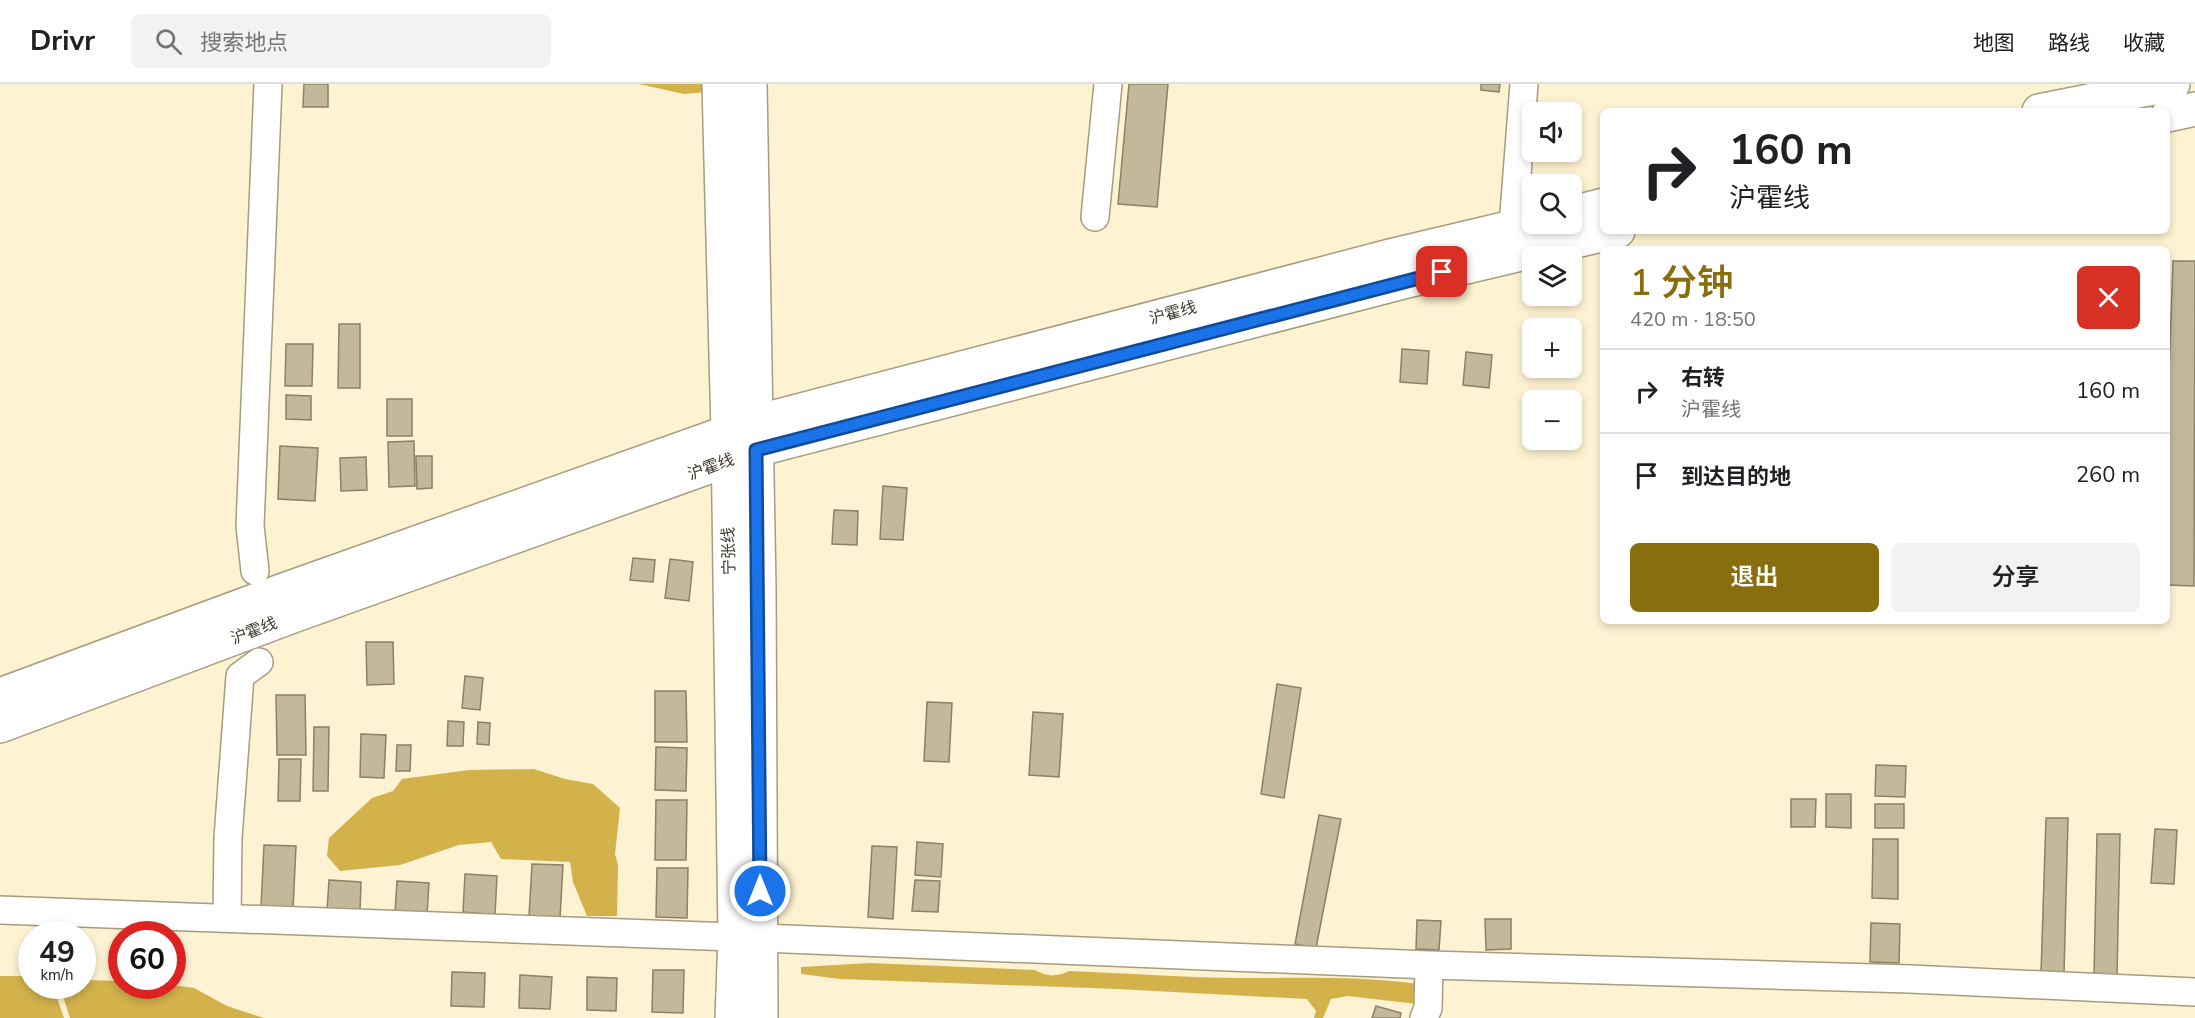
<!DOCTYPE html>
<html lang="zh">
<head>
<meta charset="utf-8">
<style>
  :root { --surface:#fff; --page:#f2f2f2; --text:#202124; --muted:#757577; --line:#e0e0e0; --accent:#886e0d }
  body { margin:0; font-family:"Nunito Sans","Noto Sans SC",sans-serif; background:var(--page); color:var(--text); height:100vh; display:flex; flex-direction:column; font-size:22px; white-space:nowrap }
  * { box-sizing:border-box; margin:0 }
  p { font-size:20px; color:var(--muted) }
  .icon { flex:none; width:33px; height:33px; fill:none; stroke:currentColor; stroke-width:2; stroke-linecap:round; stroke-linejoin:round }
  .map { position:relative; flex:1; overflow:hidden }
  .drawer { position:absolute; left:1600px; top:162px; width:570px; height:378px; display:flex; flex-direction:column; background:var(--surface); border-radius:9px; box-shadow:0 3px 9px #0003 }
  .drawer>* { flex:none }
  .banner { position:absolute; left:1600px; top:24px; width:570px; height:126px; border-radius:9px; box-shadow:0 3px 9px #0003; background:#fff; color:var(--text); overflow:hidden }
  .tools { position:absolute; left:1522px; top:18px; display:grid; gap:12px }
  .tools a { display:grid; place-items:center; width:60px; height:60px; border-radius:9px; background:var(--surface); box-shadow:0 3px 9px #0003; font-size:30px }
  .speed { position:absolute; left:18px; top:837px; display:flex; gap:12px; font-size:30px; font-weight:700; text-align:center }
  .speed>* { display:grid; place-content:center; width:78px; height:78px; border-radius:50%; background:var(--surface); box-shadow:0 3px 9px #0003; line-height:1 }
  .speed small { font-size:15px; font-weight:400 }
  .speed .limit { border:9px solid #d22; background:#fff; color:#111 }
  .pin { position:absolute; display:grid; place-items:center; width:51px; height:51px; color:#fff; margin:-26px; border-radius:12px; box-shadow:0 3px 9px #0006 }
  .me { position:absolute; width:66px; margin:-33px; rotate:0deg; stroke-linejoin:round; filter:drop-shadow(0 0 4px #0008) }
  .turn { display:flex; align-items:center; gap:21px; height:126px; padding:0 30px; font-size:27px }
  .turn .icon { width:78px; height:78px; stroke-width:2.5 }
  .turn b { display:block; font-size:42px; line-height:51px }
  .round { display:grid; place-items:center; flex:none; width:63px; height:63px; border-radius:9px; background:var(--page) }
  .headline { display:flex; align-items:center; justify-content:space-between; height:102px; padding:0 30px }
  h1 { font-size:36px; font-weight:600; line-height:45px; color:var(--accent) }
  .button { display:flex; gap:12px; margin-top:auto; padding:12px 30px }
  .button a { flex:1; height:69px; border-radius:9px; background:var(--accent); color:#fff; font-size:24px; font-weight:600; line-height:69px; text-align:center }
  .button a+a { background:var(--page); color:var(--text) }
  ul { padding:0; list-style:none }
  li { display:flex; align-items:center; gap:18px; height:84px; padding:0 30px; border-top:2px solid var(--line) }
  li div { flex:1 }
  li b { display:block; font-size:22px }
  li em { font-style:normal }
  header { display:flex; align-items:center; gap:36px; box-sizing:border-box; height:84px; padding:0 30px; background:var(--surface); border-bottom:2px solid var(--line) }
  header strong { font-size:28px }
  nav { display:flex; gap:33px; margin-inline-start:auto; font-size:21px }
  .search { width:420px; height:54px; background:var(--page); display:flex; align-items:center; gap:15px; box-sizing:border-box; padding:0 21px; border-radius:9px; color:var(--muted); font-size:22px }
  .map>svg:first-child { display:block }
</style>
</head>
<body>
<header>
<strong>Drivr</strong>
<div class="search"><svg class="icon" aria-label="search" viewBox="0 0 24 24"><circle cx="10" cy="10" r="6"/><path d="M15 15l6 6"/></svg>搜索地点</div>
<nav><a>地图</a><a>路线</a><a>收藏</a></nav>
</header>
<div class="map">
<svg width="2195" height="934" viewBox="0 0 2195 934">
  <rect width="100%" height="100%" fill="#fdf2d1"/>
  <path fill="#d3b24c" d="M639 0H709L707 8 684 10Z
    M534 685 565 695 593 700 620 724 615 770 618 781 617 832H587L573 798 570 778 501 775 491 758 459 761 400 781 340 787 327 772 329 754 372 714 393 707 402 695 469 686Z
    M870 879 1035 886C1047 893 1057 893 1069 887 1127 889 1186 894 1244 894 1302 894 1361 892 1418 900L1417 920 1348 912 1331 915 1323 934H1314L1316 927 1307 915 1117 905 840 895 801 890V883Z
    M0 892H31L32 902H53L64 934H0Z
    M83 896 121 897 122 902 173 901 194 904 227 922 264 934H70L61 906 64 902H82Z"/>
  <path fill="#c3b899" stroke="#8b8163" stroke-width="1.5" d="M304 0H328V23H303Z
    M1129 0H1168L1157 123 1118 120Z
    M1481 0H1500L1499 8 1481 6Z
    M2173 177H2195L2194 502 2168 501V318Z
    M339 240H360V304H338Z
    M286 260H313L312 302H285Z
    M1402 265 1429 267 1427 300 1400 298Z
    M1466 268 1492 271 1489 304 1463 301Z
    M286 311 311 312V336L286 335Z
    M387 315H412V352H387Z
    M414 357 415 402 389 403 388 358Z
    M280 362 318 364 315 417 278 415Z
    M416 372H432V404L417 405Z
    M366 373 367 406 341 407 340 374Z
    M883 402 907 404 903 456 880 455Z
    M834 426 858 427 857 461 832 460Z
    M633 474 655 476 653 498 630 496Z
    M670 475 693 478 689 517 665 514Z
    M366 558H393L394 600 367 601Z
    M465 592 483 594 480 626 462 624Z
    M1277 600 1301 604 1284 714 1261 710Z
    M655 607H686L687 658H655Z
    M276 611H305L306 671H277Z
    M927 618 952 619 949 678 924 677Z
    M1033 628 1063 630 1059 693 1029 691Z
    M448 637 464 638 463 662H447Z
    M478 638 490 639 489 661 477 660Z
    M314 643H329L328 707H313Z
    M361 650 386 651 384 694 360 693Z
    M397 661H411L410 687H396Z
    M656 663 687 664 686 707 655 706Z
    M279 675H301L300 717H278Z
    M1876 681 1906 682 1905 713 1875 712Z
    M1826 710H1851V744L1826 743Z
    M1791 715H1816L1815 743H1791Z
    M656 716H687L686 776H655Z
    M1875 720H1904V744H1875Z
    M1319 731 1341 735 1316 864 1295 860Z
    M2046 734H2068L2064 890 2041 889Z
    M2155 745 2177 746 2174 800 2151 799Z
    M2097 750H2120L2117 891H2094Z
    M1873 755H1898V815L1872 814Z
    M917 758 943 760 941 793 915 791Z
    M264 761 296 762 293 825 261 823Z
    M872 762 897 763 893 835 868 833Z
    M532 780 563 781 560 834 529 833Z
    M657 784H688L687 834 656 833Z
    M465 790 497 792 495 831 463 828Z
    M329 796 361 798 360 828 327 827Z
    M915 796 940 797 938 828 912 827Z
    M397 797 429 799 427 831 395 829Z
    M1485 835H1511V865L1486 866Z
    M1417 836 1441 837 1439 866 1416 865Z
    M1871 839 1900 840 1899 879 1870 878Z
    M653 886H684L683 929 652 928Z
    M452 888 485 889 484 923 451 922Z
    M520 891 552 893 550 925 519 924Z
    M587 893 617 894 616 927 587 926Z
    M1376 922 1401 929 1400 934H1372Z"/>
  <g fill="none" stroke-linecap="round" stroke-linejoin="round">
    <g stroke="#a79c7e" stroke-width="30">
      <path id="minor" d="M1095 133 1108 0
        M1513 142 1524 0
        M255 487 250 442 268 0
        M0 826 760 854 1429 881 1910 895 2195 908
        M227 834 228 754 240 592 259 578
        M1424 934 1428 924 1429 881"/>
    </g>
    <g stroke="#a79c7e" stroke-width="36">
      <path id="major" d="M719 0 728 348 735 853 732 934
        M750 0 759 504 761 934"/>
    </g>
    <g stroke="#a79c7e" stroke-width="36">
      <path id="highway" d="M2039 27 2173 0
        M2168 31 2195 25
        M1572 129 1604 121
        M0 611 281 507 756 338 1394 171 1533 138
        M0 642 293 532 756 366 1403 198 1618 147"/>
    </g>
    <use href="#minor" stroke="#fff" stroke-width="27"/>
    <use href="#major" stroke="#fff" stroke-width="33"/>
    <use href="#highway" stroke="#fff" stroke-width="33"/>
  </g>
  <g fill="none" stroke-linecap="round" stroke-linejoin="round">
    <g stroke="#114b97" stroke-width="15">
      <path id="route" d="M760 807 756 366 1442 188"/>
    </g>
    <use href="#route" stroke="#1a73e8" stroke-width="10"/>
  </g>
  <g text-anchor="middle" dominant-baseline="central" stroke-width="4.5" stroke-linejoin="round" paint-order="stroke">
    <g font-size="16" fill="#403b2e" stroke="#fff">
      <text transform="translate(1173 229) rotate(-15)">沪霍线</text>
      <text transform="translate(711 383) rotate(-20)">沪霍线</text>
      <text transform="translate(729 467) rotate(-91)">宁张线</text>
      <text transform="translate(254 547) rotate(-21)">沪霍线</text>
    </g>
  </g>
</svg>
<div class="tools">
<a><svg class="icon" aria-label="sound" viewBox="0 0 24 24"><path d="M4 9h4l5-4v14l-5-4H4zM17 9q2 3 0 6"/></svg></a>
<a><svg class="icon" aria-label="search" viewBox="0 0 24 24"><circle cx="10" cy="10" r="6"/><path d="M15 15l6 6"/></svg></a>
<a><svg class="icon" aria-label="layers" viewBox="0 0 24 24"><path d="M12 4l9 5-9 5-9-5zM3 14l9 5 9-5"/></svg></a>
<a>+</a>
<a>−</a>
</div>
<div class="speed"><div>49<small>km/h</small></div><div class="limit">60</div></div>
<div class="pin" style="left:1442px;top:188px;background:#d93025"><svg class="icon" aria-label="arrive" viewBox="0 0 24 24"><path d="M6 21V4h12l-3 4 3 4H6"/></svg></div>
<svg class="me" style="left:760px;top:807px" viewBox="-20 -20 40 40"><circle r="17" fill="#1a73e8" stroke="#fff" stroke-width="3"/><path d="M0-11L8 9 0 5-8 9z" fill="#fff"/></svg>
<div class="banner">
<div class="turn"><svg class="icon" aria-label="right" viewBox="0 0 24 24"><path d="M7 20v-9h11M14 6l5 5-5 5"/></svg><div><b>160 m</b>沪霍线</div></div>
</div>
<section class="drawer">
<div class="headline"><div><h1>1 分钟</h1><p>420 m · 18:50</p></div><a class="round" style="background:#d93025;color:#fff"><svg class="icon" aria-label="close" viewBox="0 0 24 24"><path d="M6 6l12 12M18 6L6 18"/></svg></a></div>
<ul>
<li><svg class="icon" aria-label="right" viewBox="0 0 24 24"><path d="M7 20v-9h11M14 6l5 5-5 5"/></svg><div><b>右转</b><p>沪霍线</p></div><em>160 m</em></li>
<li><svg class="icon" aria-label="arrive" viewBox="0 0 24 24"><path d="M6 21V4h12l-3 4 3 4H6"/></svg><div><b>到达目的地</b></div><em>260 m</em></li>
</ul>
<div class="button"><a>退出</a><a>分享</a></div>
</section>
</div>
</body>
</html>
